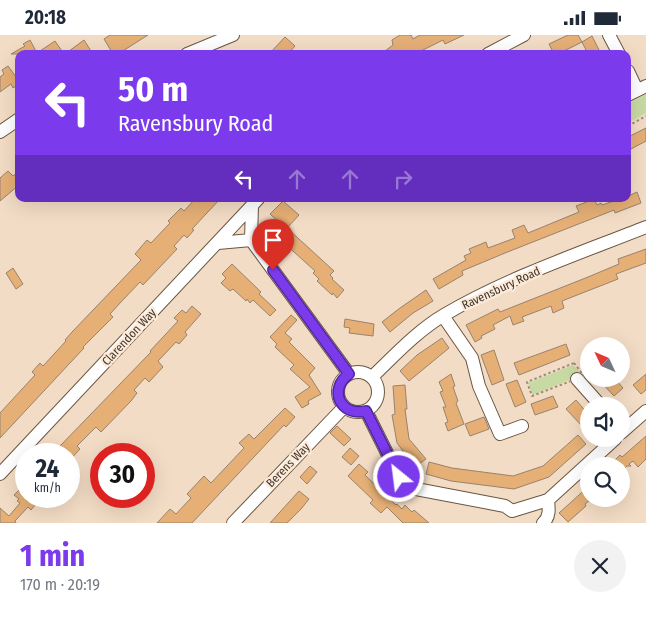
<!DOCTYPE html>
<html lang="en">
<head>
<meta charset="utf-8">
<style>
  :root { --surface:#fff; --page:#f2f2f3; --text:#1f2937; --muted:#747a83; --accent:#7c3aed }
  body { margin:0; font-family:"Fira Sans Condensed",sans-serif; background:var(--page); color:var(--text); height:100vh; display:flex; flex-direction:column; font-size:19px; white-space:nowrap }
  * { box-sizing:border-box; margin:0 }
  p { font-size:16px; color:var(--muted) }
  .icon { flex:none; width:28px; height:28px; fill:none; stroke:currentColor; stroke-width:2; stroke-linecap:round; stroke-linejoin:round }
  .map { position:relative; height:488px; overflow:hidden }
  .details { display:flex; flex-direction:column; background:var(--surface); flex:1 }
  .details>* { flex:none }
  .hud { position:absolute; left:15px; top:15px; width:616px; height:152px; border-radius:10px; box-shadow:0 5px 20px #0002; background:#7c3aed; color:#fff; overflow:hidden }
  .needle { width:32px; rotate:314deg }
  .fabs { position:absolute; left:580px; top:302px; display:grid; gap:10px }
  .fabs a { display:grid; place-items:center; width:50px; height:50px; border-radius:50%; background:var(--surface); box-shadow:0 5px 20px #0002; font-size:25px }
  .speed { position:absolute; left:15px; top:408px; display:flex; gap:10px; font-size:25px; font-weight:700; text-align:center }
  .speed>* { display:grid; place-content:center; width:65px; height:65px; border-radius:50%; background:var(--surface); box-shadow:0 5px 20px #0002; line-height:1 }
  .speed small { font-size:12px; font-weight:400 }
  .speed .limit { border:8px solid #d22; background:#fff; color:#111 }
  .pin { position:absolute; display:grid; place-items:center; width:42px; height:42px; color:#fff; margin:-51px -21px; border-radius:50% 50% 50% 0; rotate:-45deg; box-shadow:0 0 5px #0007 }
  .pin .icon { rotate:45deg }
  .me { position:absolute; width:55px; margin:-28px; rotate:331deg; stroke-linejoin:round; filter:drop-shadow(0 0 4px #0008) }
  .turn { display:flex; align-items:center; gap:18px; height:105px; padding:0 20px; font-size:22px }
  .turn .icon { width:65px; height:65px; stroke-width:2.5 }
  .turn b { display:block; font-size:35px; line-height:42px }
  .lanes { display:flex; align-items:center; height:48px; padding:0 20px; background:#0003; justify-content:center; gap:25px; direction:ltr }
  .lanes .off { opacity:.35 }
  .round { display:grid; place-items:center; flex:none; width:52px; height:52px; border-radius:26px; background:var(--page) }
  .overview { display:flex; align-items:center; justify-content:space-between; height:85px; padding:0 20px }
  h1 { font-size:30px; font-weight:700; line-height:38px; color:var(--accent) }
  .status { display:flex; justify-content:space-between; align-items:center; height:35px; padding:0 25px; background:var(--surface); direction:ltr }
  .status svg { height:14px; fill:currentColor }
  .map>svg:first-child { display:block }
</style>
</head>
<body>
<div class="status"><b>20:18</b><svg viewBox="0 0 49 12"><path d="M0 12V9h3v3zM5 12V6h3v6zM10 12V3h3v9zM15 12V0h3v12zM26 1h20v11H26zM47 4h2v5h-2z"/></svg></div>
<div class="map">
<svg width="646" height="488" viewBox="0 0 646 488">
  <rect width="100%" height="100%" fill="#f3dcc5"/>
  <path fill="#c8daa3" d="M646 59V78L628 88V69Z
    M573 330 579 336 569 345 533 360 528 348Z"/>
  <path fill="#e5af76" stroke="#98836e" d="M110 0H148L118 19H113L104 4Z
    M400 0H411L413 4 420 0H464L445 9 443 5 415 19H381L393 10 392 5Z
    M568 0H578L582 7 592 1 601 19H588L582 7 558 19H554L549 9Z
    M285 2 295 11 288 19H269Z
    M30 5 37 18 55 6 64 19H11L25 11 23 9Z
    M84 5 91 16 87 19H65Z
    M8 31 19 46V49L13 53 11 49 0 57V42L4 39 2 35Z
    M646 93V106L631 114 628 107V102Z
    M8 136 13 141 19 136V150L0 166V143Z
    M637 157 641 168 615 178 614 175 505 218 462 236 463 240 439 254 433 244 466 225 464 221 471 218 469 214 486 207 488 213 515 203 512 195 524 190 528 198 579 177 576 171 594 164 597 170 601 168 602 170 620 164H628V161Z
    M195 164H220L192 194 194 195 187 203 184 200 174 211 177 214 143 250 140 247 121 267 110 279 113 282 83 312 84 313 0 403V378L35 340 32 337 40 328 43 331 66 306 65 305 72 297 141 225 135 219 147 205 151 208 170 188 168 186 181 173 184 176Z
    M283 166 299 180 287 193 334 236 330 240 333 243 332 244 344 255 337 263 333 258 332 260 317 246 319 244 313 238 315 236 283 207 286 204 274 193 279 187 270 179Z
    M646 214V228L616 239 618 244 562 266 564 273 553 278 551 271 522 282 524 286 513 290 510 281 493 290 495 294 481 301 482 303 475 307 466 290 498 274 500 277 588 242 619 229 618 224Z
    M232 229 261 257 259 259 276 275 270 281 253 265 250 268 247 264 246 266 233 254 230 256 221 248 226 243 222 239Z
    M13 233 23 249 16 254 6 238Z
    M426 255 433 266 413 278 390 297 382 287 400 273Z
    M192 271 201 279 185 297 187 300 179 309 176 307 158 326 163 332 149 347 145 343 134 355 137 358 131 366 101 397 96 392 77 411 80 414 69 426V419H58L63 414 60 411 151 317 150 316 178 286 174 283 182 275 186 278Z
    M291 280 297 285 285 298 292 304 289 307 315 333 309 340 321 359 308 366 309 369 302 373 295 362 310 352 290 334 294 330 275 312 277 309 270 302Z
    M345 284 374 289 373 301 349 298 350 293 344 292Z
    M442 303 449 313 409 346 400 336 417 320Z
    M566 309 570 320 519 340 514 328Z
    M494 315 504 345 492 350 481 320Z
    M451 339 455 351 453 352 458 366 456 368 464 389 448 396 445 388 448 387 443 372H446L440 357 443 356 439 347Z
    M646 339V355L641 359 633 350Z
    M598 344H615L623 353 614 361Z
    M517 345 526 367 515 372 506 349Z
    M405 350 407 374H405L409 404 426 424 415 432 397 408 392 380 395 379 393 351Z
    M553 361 558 372 535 380 531 369Z
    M576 365 589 380V384L582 391 566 374Z
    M285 373 295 382 286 392 284 390 192 488H157L170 474 176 479 191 463 187 459 204 441 211 448 244 413 239 408 249 399 254 404Z
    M484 382 489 394 470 401 465 389Z
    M337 391 351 404 344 411 330 398Z
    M578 400 586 409 549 442 514 454 451 446 426 439 429 427 452 433 513 441 543 431Z
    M646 401V424L638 432 633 426 629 429 631 431H627L621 437V431H609L620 420 622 422Z
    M350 413 359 421 351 430 342 422Z
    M359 429 368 437 365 440 396 470 397 469 402 474 405 470 412 477 414 475 429 488H403L387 472 381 478 370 468 373 465 348 441Z
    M310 431 317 437 307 449 300 442Z
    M26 448V461H38L33 466 36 469 31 475 28 472 15 486 16 488H0V473L9 481 20 468 17 466 19 464 14 460Z
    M589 451V466L585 469 586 471 568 487 559 478Z
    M299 456 309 464 301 474 287 488H270Z"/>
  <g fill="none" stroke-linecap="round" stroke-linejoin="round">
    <g stroke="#6a5642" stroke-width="14">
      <path id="minor" d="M609 0 619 19
        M187 19 233 0
        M488 19 524 0
        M628 36 637 55
        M628 60 646 51
        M0 97 19 84
        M252 170 251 205 349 339
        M218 208 251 205
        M443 281 472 323 479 351 500 399 522 391
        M338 357a20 20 0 1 1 40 0a20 20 0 1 1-40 0Z
        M372 342C394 321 417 296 444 280 507 243 578 219 646 192
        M577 344 601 371
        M366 376 399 442 416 454 505 471 512 476 548 465
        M621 398 646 376
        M0 439 258 164
        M233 488 344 372
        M543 488C550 482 549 474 548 465L615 404"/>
    </g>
    <path stroke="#9d8c7c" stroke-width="2" stroke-dasharray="2.5 2.5" stroke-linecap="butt" d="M628 91 646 81
      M574 328 584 341 532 361 527 347Z"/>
    <use href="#minor" stroke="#fff" stroke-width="12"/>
  </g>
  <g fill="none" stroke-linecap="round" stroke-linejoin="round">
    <g stroke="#51269a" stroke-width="12">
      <path id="route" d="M273 235 349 339C328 354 340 382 366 376L399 442"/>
    </g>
    <use href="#route" stroke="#7c3aed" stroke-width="9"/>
  </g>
  <g text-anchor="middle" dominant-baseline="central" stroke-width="4.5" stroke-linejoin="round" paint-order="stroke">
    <g font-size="12" fill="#3e352c" stroke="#fdead8">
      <text transform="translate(501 253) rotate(-25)">Ravensbury Road</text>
      <text transform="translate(129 302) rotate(-47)">Clarendon Way</text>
      <text transform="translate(288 430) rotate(-46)">Berens Way</text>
    </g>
  </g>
</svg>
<div class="fabs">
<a><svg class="needle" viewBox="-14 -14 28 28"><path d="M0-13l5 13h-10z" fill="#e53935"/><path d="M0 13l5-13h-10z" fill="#747a83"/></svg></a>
<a><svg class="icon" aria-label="sound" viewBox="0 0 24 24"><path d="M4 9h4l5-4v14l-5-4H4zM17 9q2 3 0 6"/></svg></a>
<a><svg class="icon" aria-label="search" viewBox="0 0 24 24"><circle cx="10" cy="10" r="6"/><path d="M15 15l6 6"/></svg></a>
</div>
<div class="speed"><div>24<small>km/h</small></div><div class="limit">30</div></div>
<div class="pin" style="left:273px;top:235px;background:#d93025"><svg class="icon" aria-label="arrive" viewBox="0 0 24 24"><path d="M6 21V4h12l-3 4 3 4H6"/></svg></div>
<svg class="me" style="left:399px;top:442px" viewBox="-20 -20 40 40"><circle r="17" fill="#7c3aed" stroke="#fff" stroke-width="3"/><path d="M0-11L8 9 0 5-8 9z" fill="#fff"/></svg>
<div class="hud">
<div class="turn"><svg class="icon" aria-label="left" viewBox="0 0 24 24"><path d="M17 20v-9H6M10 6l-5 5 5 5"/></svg><div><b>50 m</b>Ravensbury Road</div></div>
<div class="lanes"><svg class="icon" aria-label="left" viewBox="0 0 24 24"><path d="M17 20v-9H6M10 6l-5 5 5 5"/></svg><svg class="icon off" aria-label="ahead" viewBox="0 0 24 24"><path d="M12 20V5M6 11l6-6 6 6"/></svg><svg class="icon off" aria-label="ahead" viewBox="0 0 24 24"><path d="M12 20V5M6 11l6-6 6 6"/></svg><svg class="icon off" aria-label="right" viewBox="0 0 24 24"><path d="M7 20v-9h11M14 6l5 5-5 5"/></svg></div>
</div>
</div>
<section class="details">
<div class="overview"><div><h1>1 min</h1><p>170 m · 20:19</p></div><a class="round"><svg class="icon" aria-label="close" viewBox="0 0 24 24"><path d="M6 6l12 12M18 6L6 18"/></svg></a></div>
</section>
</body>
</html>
